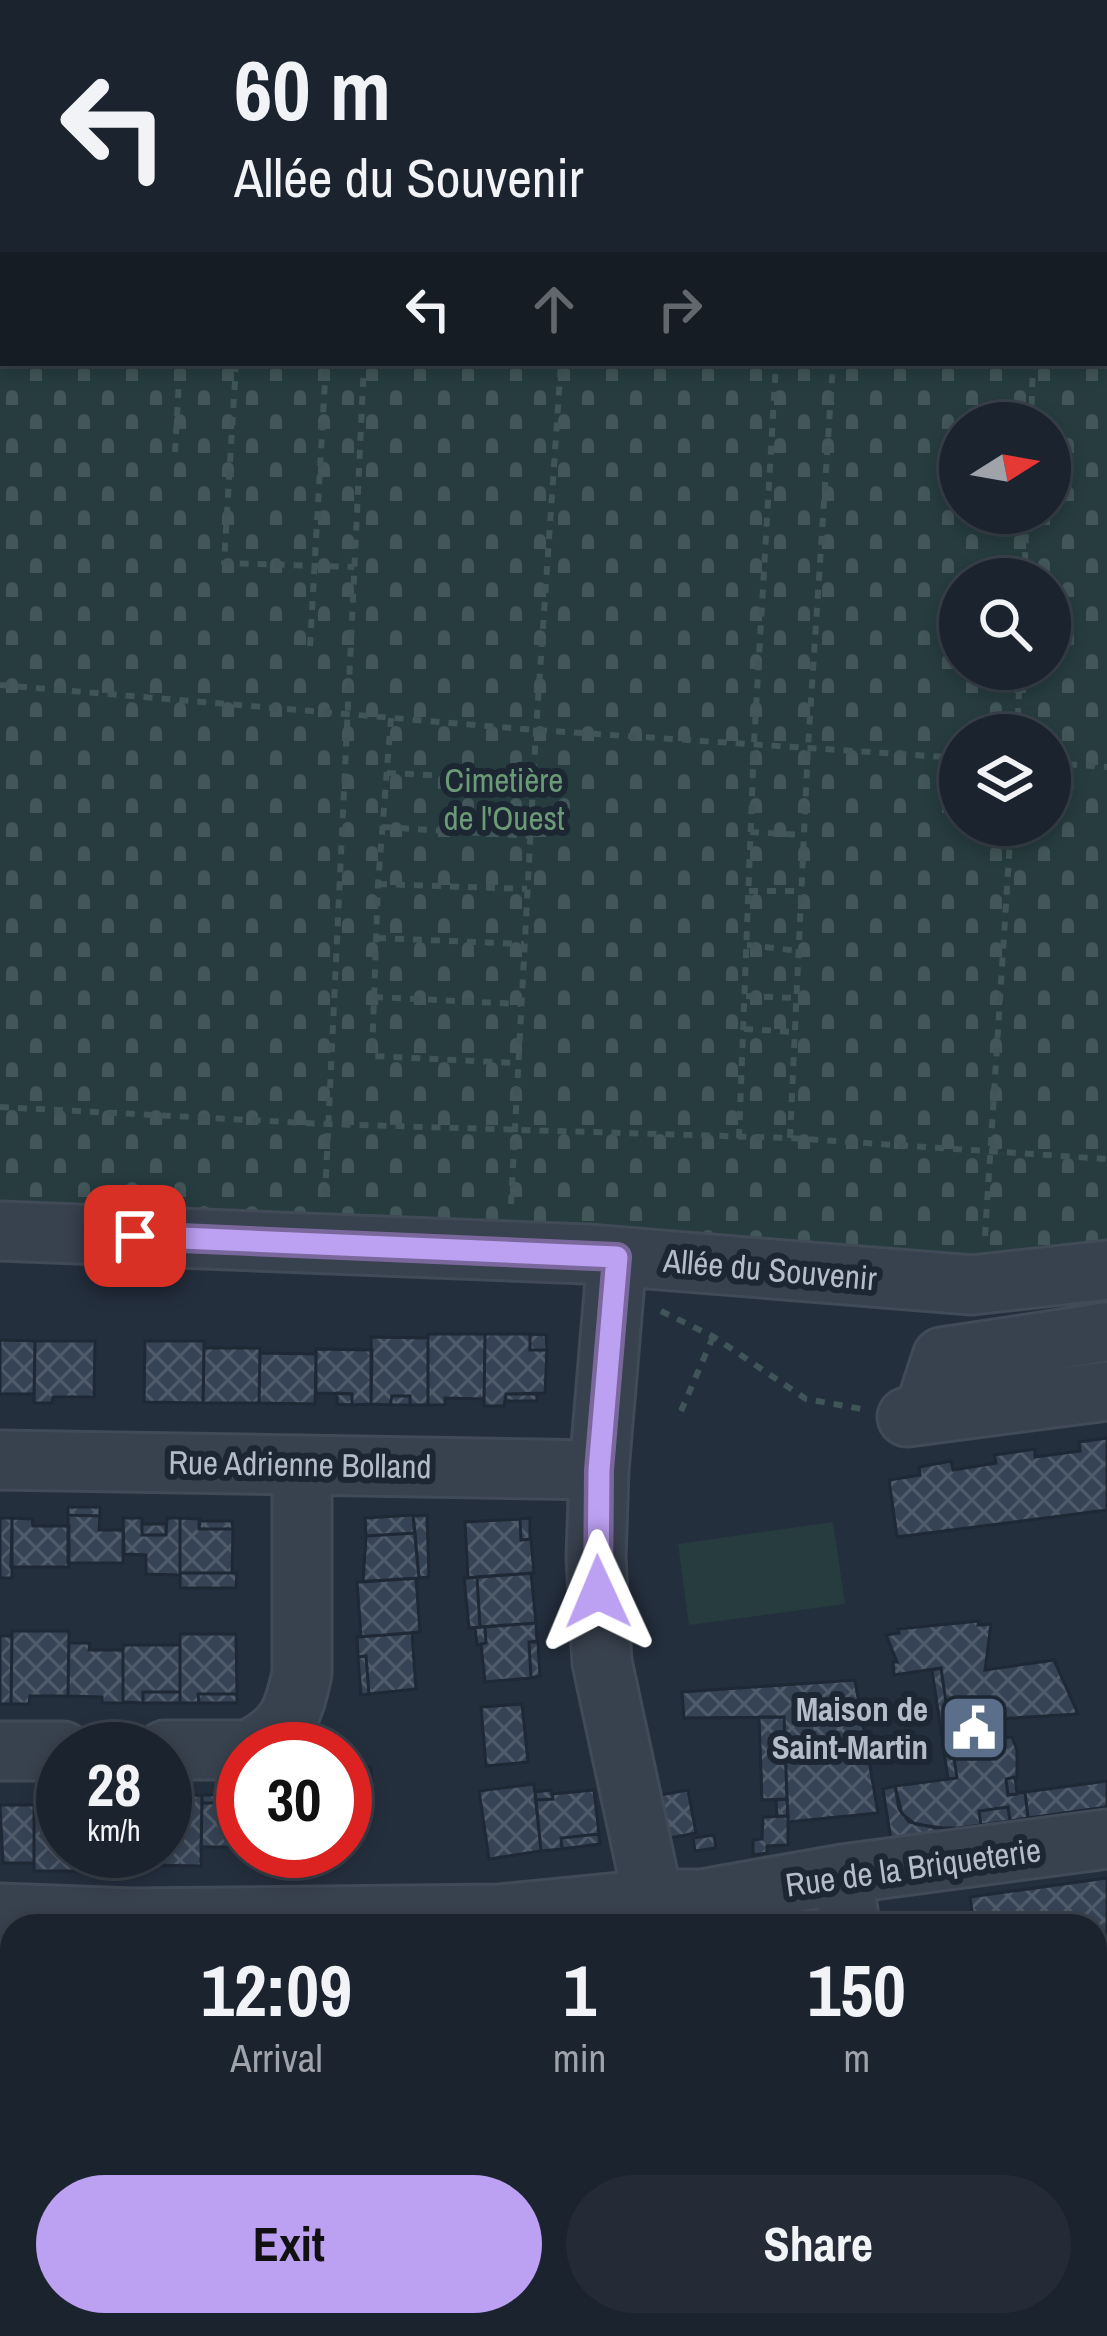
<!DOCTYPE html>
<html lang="en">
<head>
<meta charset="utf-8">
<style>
  :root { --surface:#1b232e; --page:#242b36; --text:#f1f3f6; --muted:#a0a4aa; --line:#39404a; --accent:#bca0f2 }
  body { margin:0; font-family:"Archivo Narrow",sans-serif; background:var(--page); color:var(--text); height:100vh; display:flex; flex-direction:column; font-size:45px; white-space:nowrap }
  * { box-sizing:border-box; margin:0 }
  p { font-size:39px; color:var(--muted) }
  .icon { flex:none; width:66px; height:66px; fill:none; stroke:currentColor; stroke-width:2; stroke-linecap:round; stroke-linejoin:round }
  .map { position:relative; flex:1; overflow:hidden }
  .side { position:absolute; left:0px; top:1914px; width:1107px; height:423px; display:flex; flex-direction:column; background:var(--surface); border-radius:36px 36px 0 0; box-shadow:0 6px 18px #0003,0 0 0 3px var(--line) }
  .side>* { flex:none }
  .banner { position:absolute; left:0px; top:0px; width:1107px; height:366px; box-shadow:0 6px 18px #0003,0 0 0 3px var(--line); background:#1b232e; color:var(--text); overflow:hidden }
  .needle { width:78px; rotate:79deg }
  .fabs { position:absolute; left:939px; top:402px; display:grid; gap:24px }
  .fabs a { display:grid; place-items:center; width:132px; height:132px; border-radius:50%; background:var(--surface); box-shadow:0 6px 18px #0003,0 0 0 3px var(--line); font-size:60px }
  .speed { position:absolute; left:36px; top:1722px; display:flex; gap:24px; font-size:60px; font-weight:700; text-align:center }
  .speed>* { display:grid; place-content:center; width:156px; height:156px; border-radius:50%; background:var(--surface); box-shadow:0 6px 18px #0003,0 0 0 3px var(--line); line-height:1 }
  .speed small { font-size:30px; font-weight:400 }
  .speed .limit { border:18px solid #d22; background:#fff; color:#111 }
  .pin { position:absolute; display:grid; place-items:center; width:102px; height:102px; color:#fff; margin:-51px; border-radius:24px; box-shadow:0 6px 18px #0006 }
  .me { position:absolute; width:132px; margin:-66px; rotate:359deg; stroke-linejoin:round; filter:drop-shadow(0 0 9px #0008) }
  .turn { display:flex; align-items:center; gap:42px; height:252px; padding:0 36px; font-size:54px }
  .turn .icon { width:156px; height:156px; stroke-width:2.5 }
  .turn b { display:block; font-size:84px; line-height:102px }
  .lanes { display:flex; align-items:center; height:114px; padding:0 36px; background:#0003; justify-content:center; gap:60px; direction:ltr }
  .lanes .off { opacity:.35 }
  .eta { display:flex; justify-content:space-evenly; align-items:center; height:204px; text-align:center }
  .eta b { font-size:72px; font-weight:700; line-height:84px }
  .cta { display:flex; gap:24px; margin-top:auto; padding:24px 36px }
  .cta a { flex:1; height:138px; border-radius:72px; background:var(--accent); color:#111; font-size:48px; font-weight:700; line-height:138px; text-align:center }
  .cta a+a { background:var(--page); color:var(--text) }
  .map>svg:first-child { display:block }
</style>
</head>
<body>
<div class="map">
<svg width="1107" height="2336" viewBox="0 0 1107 2336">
  <defs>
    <pattern id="cemetery-stones" width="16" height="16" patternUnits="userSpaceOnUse" patternTransform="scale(3)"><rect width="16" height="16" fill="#263c3f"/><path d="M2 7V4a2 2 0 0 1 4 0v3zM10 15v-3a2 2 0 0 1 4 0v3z" fill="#435659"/></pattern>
    <pattern id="building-cross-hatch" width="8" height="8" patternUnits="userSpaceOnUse" patternTransform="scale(3)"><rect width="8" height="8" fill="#364354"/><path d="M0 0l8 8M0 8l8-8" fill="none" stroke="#515c6b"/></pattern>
  </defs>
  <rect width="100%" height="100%" fill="#242f3e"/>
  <path fill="url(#cemetery-stones)" fill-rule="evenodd" d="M326 0H1107V1241L951 1263 0 1206V241L3 239V363H1104V3H323ZM960 423H1050V513H960ZM960 579H1050V669H960ZM960 735H1050V825H960Z"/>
  <path fill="#263c3f" d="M833 1522 845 1604 689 1625 678 1544Z"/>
  <path fill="url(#building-cross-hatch)" stroke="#1f2835" stroke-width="3" d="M428 1334H485L484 1399 445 1398V1405H428Z
    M485 1334H530V1350H547L545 1393 506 1394 504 1406H484Z
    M530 1334 546 1335 547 1350H530Z
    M371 1337 428 1338V1405H410V1396H392L390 1405 371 1404Z
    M0 1340 35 1341 34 1394H0Z
    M35 1341H95L94 1397H53L52 1403H34Z
    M145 1341H204L203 1403 144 1402Z
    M204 1348H260L259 1403H203Z
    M316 1349 372 1350 371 1404 352 1405V1394L316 1393Z
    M260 1353 316 1354 315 1404 259 1403Z
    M337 1393 352 1394V1405L337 1404Z
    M506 1394H537V1401H505Z
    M392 1396H410V1405H390Z
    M1107 1438V1510L897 1537 889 1480 920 1475 919 1467 951 1461 953 1470 996 1463 994 1455 1035 1449V1457L1080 1451 1079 1442Z
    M68 1507H100V1516L68 1515Z
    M68 1515 100 1516 99 1530H123V1563H68Z
    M413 1515 415 1533 366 1536 365 1518Z
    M427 1515 429 1577 419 1578 413 1516Z
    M0 1518H12V1578H0Z
    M12 1518 32 1519 33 1526H69V1567H11Z
    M123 1518H142V1535H166L167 1518H180V1575L146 1574V1555L124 1554Z
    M180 1518 200 1519 199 1529H233L232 1573H180Z
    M530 1518V1539L521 1540 520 1519Z
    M520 1519 521 1540 531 1539 534 1573 468 1578 465 1522Z
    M199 1521H232L233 1529H199Z
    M142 1524H166V1535H142Z
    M415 1533 419 1578 363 1582 366 1536Z
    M180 1573H237L236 1588H180Z
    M531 1573 536 1623 480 1627 477 1577Z
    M477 1577 480 1627 469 1628 464 1578Z
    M416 1578 420 1632 361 1637 357 1582Z
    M979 1621 978 1625 991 1624 985 1670 1054 1660 1078 1714 998 1719 1000 1738 1012 1737 1017 1750V1777L1006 1779 1008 1795 1025 1792 1028 1818 1010 1821 1008 1807 979 1811 981 1825 950 1829 915 1824 902 1814 895 1786 957 1778 941 1668 894 1675 893 1662H897L886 1635 899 1633 898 1629Z
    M536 1623 537 1641 529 1642 531 1678 485 1682 481 1644 486 1643 485 1627Z
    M480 1627H485L486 1643 477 1645 475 1628Z
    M12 1631H69L68 1696H30L29 1704H11Z
    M412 1633 416 1689 369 1694 366 1656 358 1657 357 1637Z
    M180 1634H236L237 1694H198L199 1703H180Z
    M0 1636H12L11 1704H0Z
    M529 1642H538L540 1676 531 1678Z
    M69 1643H90L89 1650H123V1703H102V1697L68 1696Z
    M123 1645H180V1692H143V1703L123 1702Z
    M366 1656 369 1694 361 1695 358 1657Z
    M941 1668 957 1778 948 1779 932 1670Z
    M855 1680 878 1813 788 1822 784 1717 684 1718 682 1692Z
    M143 1692H180V1703H143Z
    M198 1694H237V1703H199Z
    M522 1704 528 1762 486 1766 481 1707Z
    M759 1717H784L787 1799 762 1800Z
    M371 1767V1784H354V1777H345V1768Z
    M345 1777H354V1784H371L370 1821H345Z
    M1015 1777 1017 1794 1008 1795 1006 1779Z
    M1107 1781V1807L1028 1818 1025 1792Z
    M534 1784 541 1851 489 1859 479 1791Z
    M895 1786 899 1809 909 1822 936 1828H968L891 1840 883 1789Z
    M551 1790 553 1799 536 1800 535 1792Z
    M594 1790 599 1834 561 1838 562 1849 541 1851 536 1800 553 1799 552 1794Z
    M688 1790 696 1833 670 1838 660 1795Z
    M202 1795 201 1866 147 1865V1851H165V1805L169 1796Z
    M202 1795H234L233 1803H202Z
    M234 1795 243 1796V1847H201L202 1803H233Z
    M787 1799 788 1816H777L776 1800Z
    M52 1804 53 1812H63V1851H91V1871H34V1805Z
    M0 1805H34V1863H3Z
    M1008 1807 1010 1821 981 1825 979 1811Z
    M788 1816V1845L767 1846V1853L753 1855V1840L762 1839 763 1817Z
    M599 1834 600 1844 562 1849 561 1838Z
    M714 1835 716 1848 695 1851 693 1838Z
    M91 1851H147V1871H91Z
    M259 1851H315V1860H259Z
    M1107 1878V1945L1095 1947V1926H974L970 1897Z
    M221 2325H305L307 2326 303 2336H217Z
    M369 2325H435L431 2336H365Z
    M569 2325H626V2336H560V2329L569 2331Z"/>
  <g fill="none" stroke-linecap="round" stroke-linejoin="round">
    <g stroke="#414a57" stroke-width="63">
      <path id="minor" d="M64 3 69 0
        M0 41 3 39
        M0 1231 587 1254 972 1285 1107 1270
        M617 1257 599 1470 596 1558 602 1662 659 1926
        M923 1415 942 1357 1107 1332
        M907 1417 1107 1391
        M0 1460 599 1470
        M250 1749C287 1731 294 1712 302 1673V1465
        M165 1750H243
        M0 1751H63
        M843 1874 850 1926
        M0 1913 132 1918 499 1914 651 1899H702L843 1874 1107 1839
        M1095 1982 1107 1980
        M1095 2174 1107 2158
        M770 2325H788
        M498 2336 502 2325"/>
    </g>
    <path stroke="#3f5557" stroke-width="6" stroke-dasharray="9 9" stroke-linecap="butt" d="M260 3 264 0
      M377 3V0
      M580 3 581 0
      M795 3V0
      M853 3V0
      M1048 3V0
      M0 167 3 165
      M1104 234 1107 235
      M0 294 3 293
      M236 363 224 563 354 567
      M1031 423 1033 363
      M175 452 180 363
      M1024 579 1027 513
      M310 646 326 363
      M0 685 536 730 960 758
      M391 718 378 884 372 1056 516 1063
      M1017 735 1020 669
      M1050 763 1107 767
      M387 773 533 780
      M382 827 528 836
      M750 832 804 835
      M378 884 527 889
      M749 891H802
      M377 938 524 944
      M747 945 799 951
      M746 996 797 998
      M374 997 520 1004
      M744 1029 794 1032
      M0 1107 326 1124 790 1138 1107 1159
      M739 1138 754 743 776 363
      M790 1138 808 747 833 363
      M325 1196 364 363
      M511 1204 536 730 561 363
      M985 1236 1011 825
      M661 1311 714 1337 806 1399 862 1409
      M681 1411 713 1337"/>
    <use href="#minor" stroke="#38414e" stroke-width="57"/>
  </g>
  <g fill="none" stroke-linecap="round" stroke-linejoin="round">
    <g stroke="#7a689d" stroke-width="30">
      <path id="route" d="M135 1236 617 1257 599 1470 598 1592"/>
    </g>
    <use href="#route" stroke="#bca0f2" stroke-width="21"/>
  </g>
  <defs>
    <g id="civic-square" transform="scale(3.45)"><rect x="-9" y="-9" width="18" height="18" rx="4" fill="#5c6f8a" stroke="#1d2633"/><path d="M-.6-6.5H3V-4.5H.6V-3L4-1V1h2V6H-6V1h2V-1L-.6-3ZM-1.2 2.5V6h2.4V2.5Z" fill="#fff"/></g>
  </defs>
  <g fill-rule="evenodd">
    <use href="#civic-square" x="974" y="1728"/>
  </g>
  <g text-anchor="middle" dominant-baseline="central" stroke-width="12" stroke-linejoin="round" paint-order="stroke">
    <g font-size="33" fill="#6b9a76" stroke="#1d2633">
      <text x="504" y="780">Cimetière<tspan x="504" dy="38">de l'Ouest</tspan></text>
    </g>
    <g font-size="33" fill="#b4bcc9" stroke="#1d2633">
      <text transform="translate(770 1269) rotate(5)">Allée du Souvenir</text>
      <text transform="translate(300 1464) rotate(1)">Rue Adrienne Bolland</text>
      <text transform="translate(913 1867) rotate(-8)">Rue de la Briqueterie</text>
    </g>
    <g font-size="33" font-weight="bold" fill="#b4bcc9" stroke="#1d2633" text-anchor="end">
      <text x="928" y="1709">Maison de<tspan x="928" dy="38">Saint-Martin</tspan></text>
    </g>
  </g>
</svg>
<div class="fabs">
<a><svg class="needle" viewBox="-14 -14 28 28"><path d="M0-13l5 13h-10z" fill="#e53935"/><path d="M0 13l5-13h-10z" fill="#a0a4aa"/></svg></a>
<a><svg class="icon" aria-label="search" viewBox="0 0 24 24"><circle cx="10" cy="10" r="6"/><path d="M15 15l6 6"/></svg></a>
<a><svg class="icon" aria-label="layers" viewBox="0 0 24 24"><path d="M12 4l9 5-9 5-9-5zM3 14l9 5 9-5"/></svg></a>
</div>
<div class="speed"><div>28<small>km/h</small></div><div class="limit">30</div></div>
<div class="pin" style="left:135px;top:1236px;background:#d93025"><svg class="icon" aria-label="arrive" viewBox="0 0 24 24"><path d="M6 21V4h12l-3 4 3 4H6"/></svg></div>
<svg class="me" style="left:598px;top:1592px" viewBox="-20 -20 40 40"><path d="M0-17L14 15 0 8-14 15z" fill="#bca0f2" stroke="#fff" stroke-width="4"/></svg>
<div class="banner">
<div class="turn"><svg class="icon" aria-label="left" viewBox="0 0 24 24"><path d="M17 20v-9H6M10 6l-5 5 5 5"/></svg><div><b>60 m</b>Allée du Souvenir</div></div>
<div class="lanes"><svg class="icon" aria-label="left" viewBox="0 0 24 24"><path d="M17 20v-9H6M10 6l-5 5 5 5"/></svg><svg class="icon off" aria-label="ahead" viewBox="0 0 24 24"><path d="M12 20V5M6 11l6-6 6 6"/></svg><svg class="icon off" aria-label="right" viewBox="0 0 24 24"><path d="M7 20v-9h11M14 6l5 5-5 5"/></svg></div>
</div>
<section class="side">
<div class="eta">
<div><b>12:09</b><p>Arrival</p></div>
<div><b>1</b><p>min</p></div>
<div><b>150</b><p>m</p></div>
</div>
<div class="cta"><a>Exit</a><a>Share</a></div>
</section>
</div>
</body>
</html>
